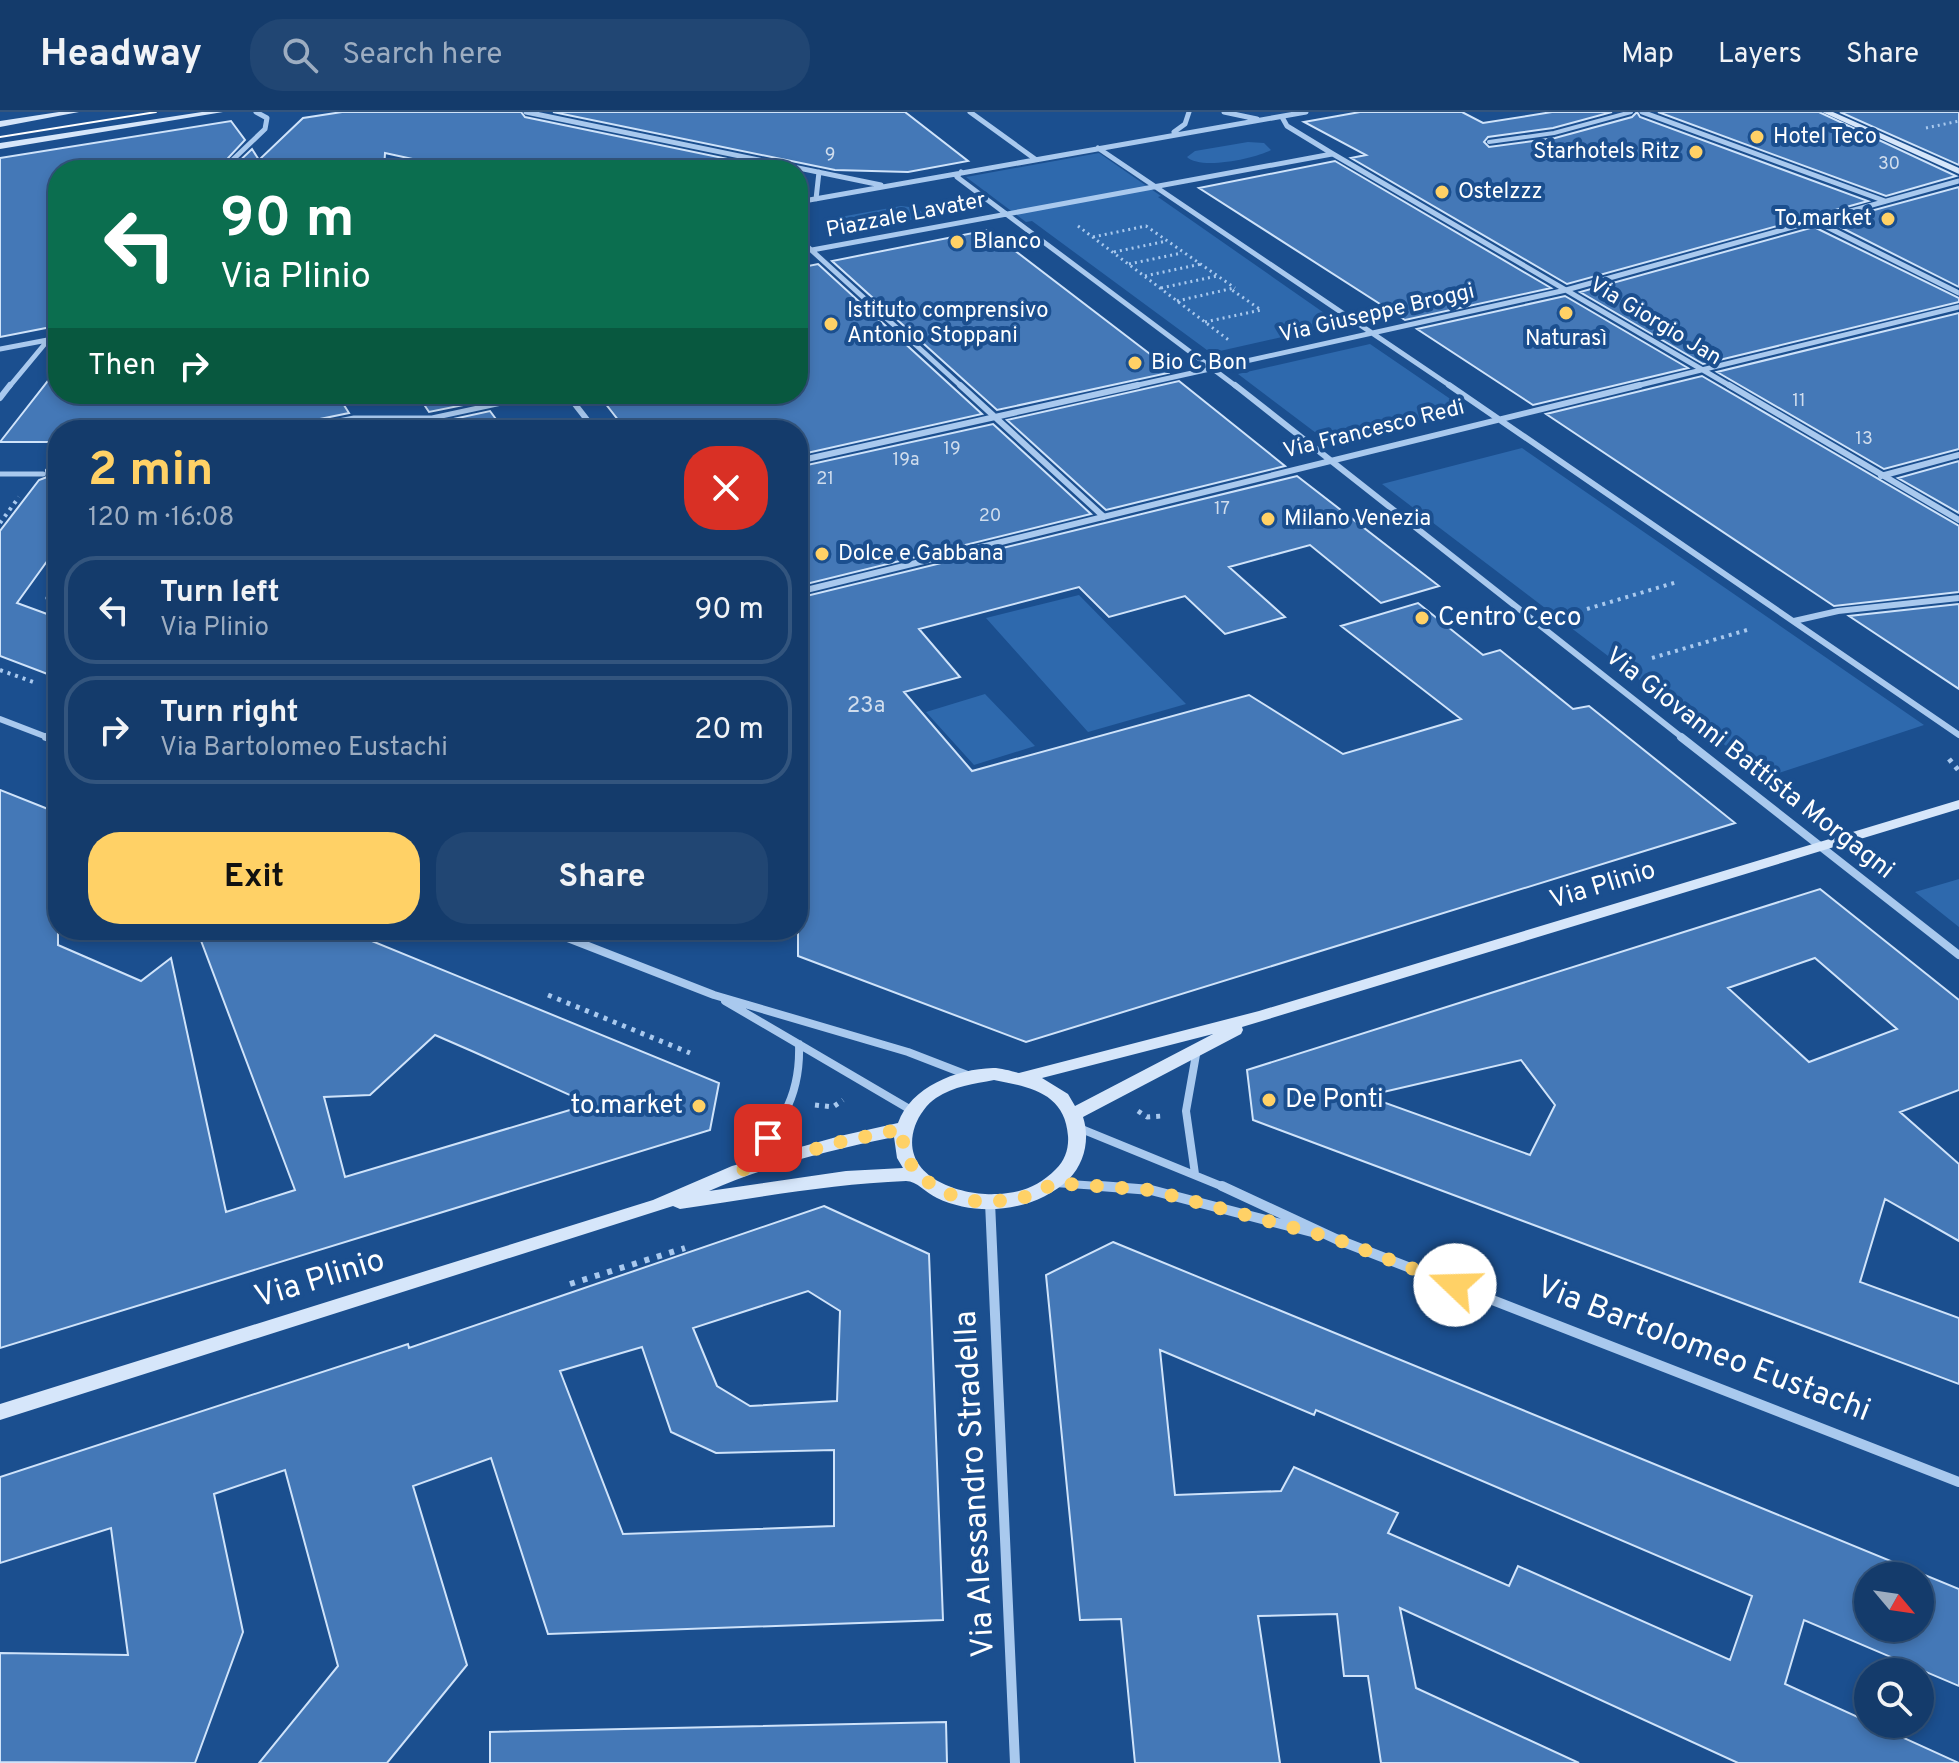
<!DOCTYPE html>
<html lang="en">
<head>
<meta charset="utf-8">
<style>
  :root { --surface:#143b6b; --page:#214673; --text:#f1f3f6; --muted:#9dadc1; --line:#33557e; --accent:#ffd166 }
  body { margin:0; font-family:Overpass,sans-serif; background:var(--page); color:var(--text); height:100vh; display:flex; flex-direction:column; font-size:30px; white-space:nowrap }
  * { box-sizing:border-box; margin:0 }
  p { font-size:26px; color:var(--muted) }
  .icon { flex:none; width:44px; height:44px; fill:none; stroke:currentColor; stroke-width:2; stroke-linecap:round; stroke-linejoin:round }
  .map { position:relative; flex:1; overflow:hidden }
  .details { position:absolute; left:48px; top:308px; width:760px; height:520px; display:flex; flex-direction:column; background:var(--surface); border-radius:32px; box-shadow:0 4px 12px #0003,0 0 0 2px var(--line) }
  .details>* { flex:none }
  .guide { position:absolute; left:48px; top:48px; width:760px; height:244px; border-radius:32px; box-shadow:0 4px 12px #0003,0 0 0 2px var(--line); background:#0b6e4f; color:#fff; overflow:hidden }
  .needle { width:52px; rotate:119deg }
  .fabs { position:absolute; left:1854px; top:1450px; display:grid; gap:16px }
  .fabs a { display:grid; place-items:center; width:80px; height:80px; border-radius:50%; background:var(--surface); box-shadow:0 4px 12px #0003,0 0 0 2px var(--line); font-size:40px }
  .pin { position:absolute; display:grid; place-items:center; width:68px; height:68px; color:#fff; margin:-34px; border-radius:16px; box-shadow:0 4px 12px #0006 }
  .me { position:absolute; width:88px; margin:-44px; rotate:291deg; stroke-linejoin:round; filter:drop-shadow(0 0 6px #0008) }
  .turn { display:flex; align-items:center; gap:28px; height:168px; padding:0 40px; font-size:36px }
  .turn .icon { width:104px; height:104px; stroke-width:2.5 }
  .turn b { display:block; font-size:56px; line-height:68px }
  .then { display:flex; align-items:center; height:76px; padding:0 40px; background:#0003; gap:16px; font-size:30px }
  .round { display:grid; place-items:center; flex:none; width:84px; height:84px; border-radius:32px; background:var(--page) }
  .head { display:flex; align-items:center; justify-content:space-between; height:136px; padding:0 40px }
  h1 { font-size:48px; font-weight:700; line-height:60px; color:var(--accent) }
  .button { display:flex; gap:16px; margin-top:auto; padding:16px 40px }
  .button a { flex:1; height:92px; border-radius:32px; background:var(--accent); color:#111; font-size:32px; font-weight:700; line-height:92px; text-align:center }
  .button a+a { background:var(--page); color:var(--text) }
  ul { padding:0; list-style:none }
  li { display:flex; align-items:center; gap:24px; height:108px; margin:0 16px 12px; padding:0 24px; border:4px solid var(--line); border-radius:32px }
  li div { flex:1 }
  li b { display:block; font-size:30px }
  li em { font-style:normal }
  header { display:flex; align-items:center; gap:48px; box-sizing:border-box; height:112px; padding:0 40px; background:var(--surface); border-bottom:2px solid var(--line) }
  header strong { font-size:38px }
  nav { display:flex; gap:44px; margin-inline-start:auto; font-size:28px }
  .search { width:560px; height:72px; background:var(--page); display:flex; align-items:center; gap:20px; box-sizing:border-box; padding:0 28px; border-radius:32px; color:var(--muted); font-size:30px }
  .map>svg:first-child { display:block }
</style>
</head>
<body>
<header>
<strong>Headway</strong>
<div class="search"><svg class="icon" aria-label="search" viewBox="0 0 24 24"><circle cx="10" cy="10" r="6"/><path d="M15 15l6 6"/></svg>Search here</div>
<nav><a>Map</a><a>Layers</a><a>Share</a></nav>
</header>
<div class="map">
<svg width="1959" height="1651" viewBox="0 0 1959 1651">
  <rect width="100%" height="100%" fill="#1b4f8f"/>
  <path fill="#2e69ad" d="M1248 30 1264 31 1271 38C1254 47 1200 58 1187 45L1195 39Z
    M1099 41 1161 84 1158 85 1340 212 1211 241 1032 109 1026 110 966 65Z
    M901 94 918 96 923 102 915 107C891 112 852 128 830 114L831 109 840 105Z
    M1370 232 1465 297 1328 330 1238 262Z
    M1522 336 1924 613 1767 665 1382 372Z
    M1079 483 1186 592 1088 620 986 506Z
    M985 582 1035 634 974 653 926 600Z
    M1959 767V815L1915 780Z"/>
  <path fill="#4478b7" stroke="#cfe3fa" stroke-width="2" fill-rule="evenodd" d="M342 0H521L525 5 781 58H463L385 41 384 58H230L252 37 259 48 303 6Z
    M553 0H905L968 49 908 60 835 58Z
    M1360 0H1462L1483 11 1552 0H1612L1553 16 1488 25 1484 30 1489 35 1555 26 1632 5 1637 0 1640 5 1868 89 1567 172 1351 46 1366 43 1304 10Z
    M1658 0H1819L1956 64 1886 84Z
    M1840 0H1959V53Z
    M231 9 245 28 217 58H58V211L51 215 0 225V46Z
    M1335 49 1551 176 1405 208 1199 76Z
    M1959 75V175L1830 110Z
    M1814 115 1959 186V190L1703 252 1580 180Z
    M988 118 1163 252 1159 253 1168 261 997 298 832 149Z
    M818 152 982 302 798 343V318H626L598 282H798V156Z
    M1565 184 1688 256 1533 293 1417 217Z
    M1959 201V337L1884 357 1717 260Z
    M58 256V282H337L349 301 291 313 287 318H58V330H0Z
    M1702 264 1959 414V480L1834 494 1546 302Z
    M1179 269 1285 354 1106 398 1007 308Z
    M417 282H478L483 289 429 300Z
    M490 299 504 318H440L435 311Z
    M993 312 1091 402 798 474V355Z
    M58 343V434L17 491 58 506V566L0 544V419L39 368 47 365 46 358Z
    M1959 349V401L1898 366Z
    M1297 364 1439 474 1381 491 1310 433 1229 455 1285 505 1225 522 1185 484 1109 505 1079 475 919 517 960 565 904 580 972 659 1249 583 1343 642 1461 607 1341 514 1418 491 1483 543 1500 538 1573 597 1589 594 1735 711 1026 930 798 844V486Z
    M1959 492V577L1849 504Z
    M0 678 58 701V833L141 869 171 846 226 1100 295 1078 197 818H345L719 971 710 1018 0 1236ZM435 923 474 940 590 992 345 1065 324 985 370 983Z
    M1820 777 1959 888V978L1900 1000 1959 1052V1129L1885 1087 1860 1170 1959 1206V1272L1253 1008 1247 958ZM1815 846 1897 917 1809 950 1728 876ZM1521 948 1555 993 1530 1043 1366 984Z
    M824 1094 929 1142 943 1508 548 1522 491 1346 413 1374 467 1553 387 1651H259L338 1554 285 1358 214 1382 243 1520 195 1651 0 1650V1541L128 1543 111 1416 0 1451V1365L408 1232 409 1236ZM808 1179 840 1199 837 1289 750 1294 717 1274 693 1216ZM642 1235 671 1320 716 1341 834 1338V1414L623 1422 560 1259Z
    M1113 1130 1959 1477V1574L1804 1508 1785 1572 1959 1651H1738L1400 1496 1416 1576 1579 1651H1381L1368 1564H1344L1337 1502 1258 1504 1280 1651H1135L1121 1507 1080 1508 1046 1163ZM1160 1238 1314 1303 1316 1298 1752 1484 1730 1548 1518 1454 1509 1474 1388 1421 1398 1401 1294 1355 1281 1379 1175 1383ZM1868 1464H1920V1516H1868Z
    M946 1610 947 1651H490V1620Z"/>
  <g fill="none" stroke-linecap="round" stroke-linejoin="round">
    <path stroke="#a9c9ee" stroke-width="3" stroke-dasharray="2 4" stroke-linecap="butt" d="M1926 16 1959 9
      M1078 114 1230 229
      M1093 125 1146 114 1235 176
      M1114 140 1167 129
      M1129 152 1182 141
      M1145 164 1201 152
      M1161 176 1217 164
      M1177 189 1234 176
      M1205 210 1261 198 1232 178"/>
    <path stroke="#a9c9ee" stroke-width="4" stroke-dasharray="3 5" stroke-linecap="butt" d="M0 411 19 385
      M1587 497 1677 470
      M1652 546 1747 518
      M0 558 33 570"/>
    <path stroke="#a9c9ee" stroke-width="5" stroke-dasharray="4 6" stroke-linecap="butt" d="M1949 647 1959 659
      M548 883 690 941
      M815 993 833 995 843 988
      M1138 999 1147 1005 1162 1004"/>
    <path stroke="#a9c9ee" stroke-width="6" stroke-dasharray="5 8" stroke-linecap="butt" d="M570 1172 685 1136"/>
    <path stroke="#a9c9ee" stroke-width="4" d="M1489 30 1554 21 1631 0"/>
    <path stroke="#a9c9ee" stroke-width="5" d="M292 318 354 306H432L543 282
      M0 362H43
      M58 472 48 486 58 489"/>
    <path stroke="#a9c9ee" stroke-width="5" d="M526 0 881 73
      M970 0 1035 47
      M1224 0 1257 7
      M1642 0 1885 89
      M1282 5 1287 14 1333 42 1732 275
      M1174 20 1185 12 1189 0
      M1098 36 1452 275
      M222 58 265 17 267 6 256 0
      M961 60 957 65 1237 275
      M816 87 819 60
      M798 90 1306 0
      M1813 108 1959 181
      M798 126 962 275
      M812 138 1332 42
      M0 237 58 226
      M9 275 58 216
      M1129 275 1566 178 1959 69
      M1632 275 1959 195"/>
    <path stroke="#a9c9ee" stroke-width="6" d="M960 273 1104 405
      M1235 273 1684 627
      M1449 273 1959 623
      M1729 273 1959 408
      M567 282 595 318
      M0 286 10 273
      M798 349 1138 273
      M1881 364 1959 343
      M798 480 1640 273
      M1794 509 1838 499 1959 486
      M0 607 52 627"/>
    <path stroke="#a9c9ee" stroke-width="8" d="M46 625 58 629
      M1681 625 1959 843
      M547 818 714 883 908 940 970 964
      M725 889 911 998
      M1079 1016 1226 1076
      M741 1056C778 1016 801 989 799 932
      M1195 1062 1186 999 1197 937
      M1055 1071 1128 1076"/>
    <path stroke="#a9c9ee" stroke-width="10" d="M1100 1074 1151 1078 1312 1120
      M1222 1074 1336 1127 1959 1370
      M990 1090 1015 1651"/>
    <path fill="#d6e6fa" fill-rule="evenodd" d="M59 0H79L0 15V9Z
      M202 0H223L0 37V31Z
      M1822 0H1833L1959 56V62Z
      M1959 688V697L1242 915 1243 918 1241 922 1083 1005C1090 1026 1085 1051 1069 1067 1036 1099 979 1106 937 1086 926 1081 917 1069 906 1069 830 1072 755 1086 680 1097L673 1094 0 1308V1292L653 1088 732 1054 840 1024 898 1011C911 975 956 957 993 956 1001 956 1011 959 1019 961L1259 899ZM1213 922 1075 994 1068 982 1042 966ZM994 968C1030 975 1065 981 1068 1024 1069 1036 1065 1049 1056 1057 1039 1074 1022 1081 997 1082 959 1084 898 1064 915 1014 919 1003 927 992 936 986 954 974 974 972 994 968ZM894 1025 897 1046 903 1056 846 1059 709 1079C768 1053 831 1038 894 1025Z"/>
    <path stroke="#fff" stroke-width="2" d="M0 25 156 0"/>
  </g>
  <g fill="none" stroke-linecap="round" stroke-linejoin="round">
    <path stroke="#ffd166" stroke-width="14" stroke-dasharray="0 25.2" d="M768 1026 738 1059 840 1030 902 1017 904 1041 917 1062 938 1077 956 1085 980 1090 1014 1088 1035 1082 1054 1071 1151 1078 1336 1127 1455 1173"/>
  </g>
  <g fill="#ffd166" stroke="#1b4f8f" stroke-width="3">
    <circle cx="1757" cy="25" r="8"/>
    <circle cx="1696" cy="40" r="8"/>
    <circle cx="1442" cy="80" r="8"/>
    <circle cx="1888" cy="107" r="8"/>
    <circle cx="957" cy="130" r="8"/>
    <circle cx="1566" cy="201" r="8"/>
    <circle cx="831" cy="212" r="8"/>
    <circle cx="1135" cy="251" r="8"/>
    <circle cx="1268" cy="407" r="8"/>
    <circle cx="822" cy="442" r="8"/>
    <circle cx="1422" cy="506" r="8"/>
    <circle cx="1269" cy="988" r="8"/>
    <circle cx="699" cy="994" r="8"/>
  </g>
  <g text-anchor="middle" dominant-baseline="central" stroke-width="8" stroke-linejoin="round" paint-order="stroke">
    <g font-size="18" fill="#d0dded">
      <text x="830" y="43">9</text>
      <text x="1889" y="52">30</text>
      <text x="1799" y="289">11</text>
      <text x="1864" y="327">13</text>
      <text x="952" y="337">19</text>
      <text x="906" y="348">19a</text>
      <text x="825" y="367">21</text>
      <text x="1222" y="397">17</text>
      <text x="990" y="404">20</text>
    </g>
    <g font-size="22" fill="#fff" stroke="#1b4f8f" text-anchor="start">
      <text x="1773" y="25">Hotel Teco</text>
      <text x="1680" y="40" text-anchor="end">Starhotels Ritz</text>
      <text x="1458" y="80">Ostelzzz</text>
      <text x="1872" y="107" text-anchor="end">To.market</text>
      <text x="973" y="130">Blanco</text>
      <text x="847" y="199">Istituto comprensivo<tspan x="847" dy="25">Antonio Stoppani</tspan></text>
      <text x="1566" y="227" text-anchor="middle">Naturasì</text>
      <text x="1151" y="251">Bio C Bon</text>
      <text x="1284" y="407">Milano Venezia</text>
      <text x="838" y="442">Dolce e Gabbana</text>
    </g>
    <g font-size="22" fill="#fff" stroke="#1b4f8f">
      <text transform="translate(906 104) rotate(-11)">Piazzale Lavater</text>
      <text transform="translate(1377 202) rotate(-13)">Via Giuseppe Broggi</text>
      <text transform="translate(1655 210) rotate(31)">Via Giorgio Jan</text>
      <text transform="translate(1374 318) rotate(-14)">Via Francesco Redi</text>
    </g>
    <g font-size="22" fill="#d0dded">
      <text x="866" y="594">23a</text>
    </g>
    <g font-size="26" fill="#fff" stroke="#1b4f8f" text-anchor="start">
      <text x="1438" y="506">Centro Ceco</text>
      <text x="1285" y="988">De Ponti</text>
      <text x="683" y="994" text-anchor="end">to.market</text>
    </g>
    <g font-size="26" fill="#fff" stroke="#1b4f8f">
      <text transform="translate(1749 652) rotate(38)">Via Giovanni Battista Morgagni</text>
      <text transform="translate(1603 774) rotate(-17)">Via Plinio</text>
    </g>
    <g font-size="32" fill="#fff" stroke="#1b4f8f">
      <text transform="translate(320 1168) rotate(-17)">Via Plinio</text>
      <text transform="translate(1703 1238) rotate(21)">Via Bartolomeo Eustachi</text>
      <text transform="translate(976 1372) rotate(-93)">Via Alessandro Stradella</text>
    </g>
  </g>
</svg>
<div class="fabs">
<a><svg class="needle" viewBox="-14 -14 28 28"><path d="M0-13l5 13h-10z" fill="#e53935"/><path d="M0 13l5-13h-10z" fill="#9dadc1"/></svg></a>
<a><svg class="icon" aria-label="search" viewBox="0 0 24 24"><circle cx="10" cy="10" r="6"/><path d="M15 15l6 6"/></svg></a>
</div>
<div class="pin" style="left:768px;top:1026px;background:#d93025"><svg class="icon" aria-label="arrive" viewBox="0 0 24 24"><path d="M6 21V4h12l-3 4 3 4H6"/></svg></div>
<svg class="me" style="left:1455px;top:1173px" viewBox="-20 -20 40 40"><circle r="19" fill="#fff"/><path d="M0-13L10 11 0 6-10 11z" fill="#ffd166"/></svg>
<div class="guide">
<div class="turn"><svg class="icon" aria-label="left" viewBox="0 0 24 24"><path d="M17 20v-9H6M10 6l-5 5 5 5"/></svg><div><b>90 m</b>Via Plinio</div></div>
<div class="then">Then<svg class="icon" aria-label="right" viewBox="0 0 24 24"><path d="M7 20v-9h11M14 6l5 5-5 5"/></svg></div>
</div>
<section class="details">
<div class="head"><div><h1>2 min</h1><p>120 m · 16:08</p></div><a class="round" style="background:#d93025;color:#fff"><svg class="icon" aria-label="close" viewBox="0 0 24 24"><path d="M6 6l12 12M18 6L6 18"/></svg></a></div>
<ul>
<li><svg class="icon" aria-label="left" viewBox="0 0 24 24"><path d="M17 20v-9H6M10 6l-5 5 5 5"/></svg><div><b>Turn left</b><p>Via Plinio</p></div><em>90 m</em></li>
<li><svg class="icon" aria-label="right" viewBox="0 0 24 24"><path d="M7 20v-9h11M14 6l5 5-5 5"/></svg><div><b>Turn right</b><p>Via Bartolomeo Eustachi</p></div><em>20 m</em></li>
</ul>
<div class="button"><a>Exit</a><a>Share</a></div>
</section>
</div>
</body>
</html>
